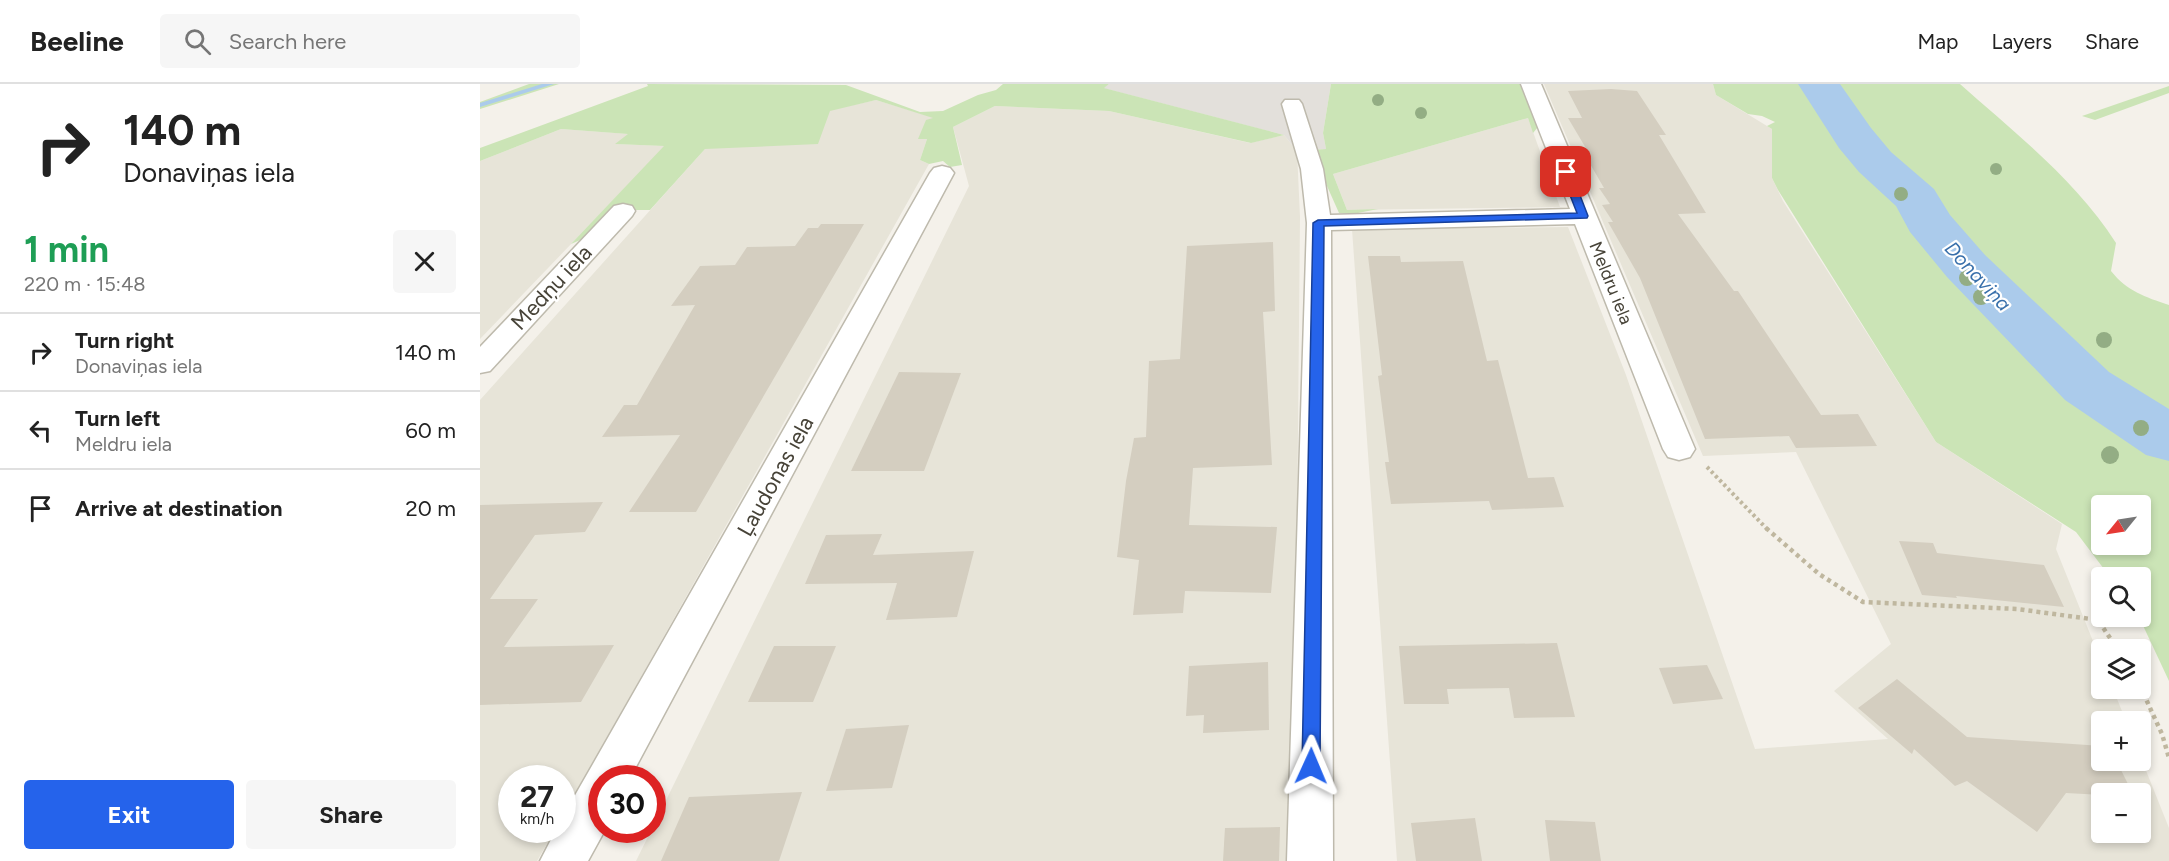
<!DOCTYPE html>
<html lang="en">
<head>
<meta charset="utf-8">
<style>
	:root { --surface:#fff; --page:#f6f6f6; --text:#222; --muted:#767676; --line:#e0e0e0; --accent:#2563eb }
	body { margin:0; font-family:Figtree,sans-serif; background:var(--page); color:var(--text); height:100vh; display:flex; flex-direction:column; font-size:22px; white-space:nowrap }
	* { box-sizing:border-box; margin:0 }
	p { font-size:20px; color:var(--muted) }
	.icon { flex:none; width:33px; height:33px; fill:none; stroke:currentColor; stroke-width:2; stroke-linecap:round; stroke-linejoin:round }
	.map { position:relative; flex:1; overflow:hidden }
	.panel { display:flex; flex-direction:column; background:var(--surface); width:480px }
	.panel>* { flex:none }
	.top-card { background:#fff; color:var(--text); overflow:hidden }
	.needle { width:39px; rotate:240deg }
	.tools { position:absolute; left:1611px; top:411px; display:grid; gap:12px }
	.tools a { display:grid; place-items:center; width:60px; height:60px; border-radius:6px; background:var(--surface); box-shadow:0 3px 9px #0003; font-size:30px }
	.speed { position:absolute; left:18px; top:681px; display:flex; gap:12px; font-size:30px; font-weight:700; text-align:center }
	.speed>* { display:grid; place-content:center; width:78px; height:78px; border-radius:50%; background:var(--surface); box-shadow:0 3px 9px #0003; line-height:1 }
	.speed small { font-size:15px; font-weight:400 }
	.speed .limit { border:9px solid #d22; background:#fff; color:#111 }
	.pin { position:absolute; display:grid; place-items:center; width:51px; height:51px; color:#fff; margin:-26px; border-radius:12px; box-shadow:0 3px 9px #0006 }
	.me { position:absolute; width:66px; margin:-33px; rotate:1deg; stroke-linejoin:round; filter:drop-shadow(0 0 4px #0008) }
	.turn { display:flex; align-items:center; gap:21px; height:126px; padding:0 24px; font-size:27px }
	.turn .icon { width:78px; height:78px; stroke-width:2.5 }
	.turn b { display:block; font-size:42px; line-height:51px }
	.round { display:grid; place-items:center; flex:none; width:63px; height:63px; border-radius:6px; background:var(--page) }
	.summary { display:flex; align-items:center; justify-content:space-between; height:102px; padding:0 24px }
	h1 { font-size:36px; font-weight:700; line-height:45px; color:#1e9e55 }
	.cta { display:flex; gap:12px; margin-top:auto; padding:12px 24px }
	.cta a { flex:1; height:69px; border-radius:6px; background:var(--accent); color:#fff; font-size:24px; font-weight:700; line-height:69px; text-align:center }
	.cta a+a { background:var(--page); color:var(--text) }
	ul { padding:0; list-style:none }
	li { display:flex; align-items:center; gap:18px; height:78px; padding:0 24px; border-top:2px solid var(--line) }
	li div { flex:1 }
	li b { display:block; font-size:22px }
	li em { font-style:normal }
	header { display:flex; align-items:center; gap:36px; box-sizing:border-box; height:84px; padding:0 30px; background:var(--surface); border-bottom:2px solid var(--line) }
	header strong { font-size:28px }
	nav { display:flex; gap:33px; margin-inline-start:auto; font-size:21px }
	.search { width:420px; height:54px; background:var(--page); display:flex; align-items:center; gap:15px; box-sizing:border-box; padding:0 21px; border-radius:6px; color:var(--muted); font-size:22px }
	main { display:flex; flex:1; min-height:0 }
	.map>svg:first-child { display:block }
	.residential { fill:#e7e4d8; fill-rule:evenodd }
	.industrial { fill:#e3e0db }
	.green { fill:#cbe4b6; fill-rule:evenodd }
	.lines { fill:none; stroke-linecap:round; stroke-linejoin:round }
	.stream { fill:#abcbeb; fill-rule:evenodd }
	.river { fill:#abcbeb; fill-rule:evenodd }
	.building { fill:#d4cec0 }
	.minor-casing { stroke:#bebaad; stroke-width:3 }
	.path-far1 { stroke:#bfb79f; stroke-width:4; stroke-dasharray:3 3; stroke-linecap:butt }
	.path { stroke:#bfb79f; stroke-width:4.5; stroke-dasharray:4 4; stroke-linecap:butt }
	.minor { fill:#fff; fill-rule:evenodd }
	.tree { fill:#93ad84 }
	.route { fill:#2563eb; stroke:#184099; stroke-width:1.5 }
	.labels { text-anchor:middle; stroke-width:4.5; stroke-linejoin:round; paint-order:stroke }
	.far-street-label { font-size:18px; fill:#474338; stroke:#fff }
	.far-water-label { font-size:20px; font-style:italic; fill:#3970ab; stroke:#fff }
	.street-label { font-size:22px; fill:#474338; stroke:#fff }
</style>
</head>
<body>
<header>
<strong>Beeline</strong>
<div class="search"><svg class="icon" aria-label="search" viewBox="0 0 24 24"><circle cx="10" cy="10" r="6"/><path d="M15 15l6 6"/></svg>Search here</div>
<nav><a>Map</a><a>Layers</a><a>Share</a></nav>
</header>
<main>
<section class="panel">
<div class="top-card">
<div class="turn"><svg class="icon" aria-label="right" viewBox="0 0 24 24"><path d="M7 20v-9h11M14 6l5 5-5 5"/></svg><div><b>140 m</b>Donaviņas iela</div></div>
</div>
<div class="summary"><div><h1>1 min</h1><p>220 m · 15:48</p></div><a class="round"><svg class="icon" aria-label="close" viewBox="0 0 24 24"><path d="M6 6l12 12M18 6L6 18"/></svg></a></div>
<ul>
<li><svg class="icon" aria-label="right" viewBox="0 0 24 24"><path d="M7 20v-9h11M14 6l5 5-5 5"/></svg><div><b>Turn right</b><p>Donaviņas iela</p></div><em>140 m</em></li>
<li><svg class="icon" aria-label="left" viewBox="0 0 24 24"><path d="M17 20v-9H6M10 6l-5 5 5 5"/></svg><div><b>Turn left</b><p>Meldru iela</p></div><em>60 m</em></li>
<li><svg class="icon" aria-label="arrive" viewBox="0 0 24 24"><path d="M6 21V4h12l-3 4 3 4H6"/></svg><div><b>Arrive at destination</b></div><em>20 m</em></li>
</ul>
<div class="cta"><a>Exit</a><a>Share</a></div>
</section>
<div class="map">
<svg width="1689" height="777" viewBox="0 0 1689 777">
	<rect width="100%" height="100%" fill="#f4f1ea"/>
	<!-- residential -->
	<g class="residential">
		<path d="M1064,0H1233L1236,11L1292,45V94L1303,117L1456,358L1582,440L1576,465L1621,577L1622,604L1633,605L1646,637L1622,638V676H1660L1661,674L1689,744V777H917L872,145L1088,143L1146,291L1275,665L1408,655L1354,607L1411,560L1316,368L1223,372ZM1622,710H1660V748H1622Z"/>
		<polygon points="396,16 455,34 439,55 447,55 440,76 449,80 83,732 82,694 32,694 32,746 75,746 57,777 0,777 0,316 225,65 350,26"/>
		<polygon points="515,22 629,27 770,59 804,51 817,67 820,133 814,777 156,777 489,102 473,43"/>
		<polygon points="1048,34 1080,123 867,126 853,90"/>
		<polygon points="81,45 149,50 136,60 185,62 0,255 0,77"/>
	</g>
	<!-- industrial -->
	<polygon class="industrial" points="629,0 851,0 843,49 846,65 817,67 804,51 623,4"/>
	<!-- green -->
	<g class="green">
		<polygon points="49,0 79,0 0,25 0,18"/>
		<polygon points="167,0 366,1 440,28 463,27 498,11 516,6 523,0 629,0 624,4 804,51 771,59 629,27 515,22 473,43 482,81 470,83 463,77 449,80 440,76 447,55 438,55 446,36 453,34 396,16 350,27 338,60 225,65 170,126 135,126 107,153 91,160 184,62 135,60 148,50 81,45 0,77 0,64 168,2"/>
		<polygon points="851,0 1045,0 1058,43 1053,49 1048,34 853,90 867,126 898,125 873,130 859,129 831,66 846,65 843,49"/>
		<path d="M1233,0H1480C1535,49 1596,96 1636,159L1631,187C1647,207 1665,213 1689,221V597L1659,533L1660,494L1630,493L1596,448L1456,358L1298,106L1292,94V45L1287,42L1295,38L1282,32L1268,30L1236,11ZM1646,330L1684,354L1685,355C1669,364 1645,349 1637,335ZM1622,422H1660V460H1622Z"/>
		<polygon points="1689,2 1689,9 1615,36 1602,32"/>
	</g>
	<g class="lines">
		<!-- stream -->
		<polygon class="stream" points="62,0 74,0 0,23 0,19"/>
		<!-- river -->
		<polygon class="river" points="1318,0 1360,0 1391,44 1411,68 1454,105 1470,131 1505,171 1629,288 1689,325 1689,377 1666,371 1585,316 1467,193 1430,148 1416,122 1379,88 1359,64"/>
	</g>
	<!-- building -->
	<g class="building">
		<polygon points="1131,5 1157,7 1186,51 1179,51 1226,129 1198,130 1254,207 1258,207 1341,331 1378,330 1397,362 1316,364 1309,352 1225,355 1160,194 1128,138 1133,138 1122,121 1130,120 1119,104 1124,104 1102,66 1107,66 1088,34 1102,34 1088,7"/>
		<polygon points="341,140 384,140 216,428 149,428 200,351 122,353 144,321 157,321 215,221 191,222 220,182 255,181 267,163 315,162 328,144 338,144"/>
		<polygon points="793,158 795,227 783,228 792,381 713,384 709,441 797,443 791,509 705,507 703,529 653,531 659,476 637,473 646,397 654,354 666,353 669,277 700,275 707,162"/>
		<polygon points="888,172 920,172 921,178 983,177 1007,277 1018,276 1048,394 1074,393 1084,423 1012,426 1009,417 911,420 905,378 909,378 898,292 902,291"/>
		<polygon points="419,288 481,289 444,387 371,387"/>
		<polygon points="123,418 105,448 55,451 10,515 58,515 24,563 134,561 101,618 0,621 0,421"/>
		<polygon points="402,450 393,471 494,467 477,533 406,536 417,499 325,500 346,451"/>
		<polygon points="1419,457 1453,459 1457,469 1564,481 1584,523 1476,512 1477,514 1442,511"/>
		<polygon points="1077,559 1095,633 1034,634 1029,604 967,605 969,620 924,620 919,562"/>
		<polygon points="294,562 356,562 333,618 268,618"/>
		<polygon points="788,578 789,646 723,649 724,631 706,632 709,582"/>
		<polygon points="1227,581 1243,615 1193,620 1179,584"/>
		<polygon points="1417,595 1487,653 1622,662 1622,676 1636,676 1653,710 1622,711 1586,709 1557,748 1487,697 1475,702 1434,665 1432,670 1378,624"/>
		<polygon points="429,641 412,704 346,707 366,645"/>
		<polygon points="322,708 299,777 181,777 209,713"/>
		<polygon points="995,734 1002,777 936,777 931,739"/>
		<polygon points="1065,736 1115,738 1121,777 1070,777"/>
		<polygon points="800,743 799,777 743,777 745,744"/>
	</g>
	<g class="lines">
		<defs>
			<g id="minor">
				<polygon points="1041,0 1061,0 1215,365 1210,373 1199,376 1188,373 1183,365 1095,140 851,146 853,777 807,777 827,139 821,85 802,20 805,16 819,16 822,20 843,85 850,131 1090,125"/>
				<polygon points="462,82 470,84 474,89 150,694 122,694 122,746 125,746 108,777 60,777 76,746 82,746 82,734 113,680 450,89 454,84"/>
				<polygon points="143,120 152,122 155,127 152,132 10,287 0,289 0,263 134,122"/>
			</g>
		</defs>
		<!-- minor casing -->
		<use href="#minor" class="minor-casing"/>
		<!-- path-far1 -->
		<polyline class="path-far1" points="1227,383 1288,446"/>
		<!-- path -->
		<g class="path">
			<polyline points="1286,444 1339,490 1383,518 1537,525 1618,536 1638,566"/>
			<polyline points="1660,602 1682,650 1689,674"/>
		</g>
		<!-- minor -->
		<use href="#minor" class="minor"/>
	</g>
	<!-- trees -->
	<g class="tree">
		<circle cx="898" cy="16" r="6"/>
		<circle cx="941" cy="29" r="6"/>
		<circle cx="1516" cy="85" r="6"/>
		<circle cx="1421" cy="110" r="7"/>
		<circle cx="1487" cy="194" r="8"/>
		<circle cx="1501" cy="213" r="8"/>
		<circle cx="1624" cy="256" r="8"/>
		<circle cx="1661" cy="344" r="8"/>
		<circle cx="1630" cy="371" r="9"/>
	</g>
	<!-- route -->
	<polygon class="route" points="1086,85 1091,88 1108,132 1107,134 844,142 840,682 837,688 831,690 825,688 822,682 833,139 838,136 1097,129 1081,88"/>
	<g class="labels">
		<!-- far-street labels -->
		<g class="far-street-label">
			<text transform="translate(1131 199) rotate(68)" y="6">Meldru iela</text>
		</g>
		<!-- far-water labels -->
		<g class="far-water-label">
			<text transform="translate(1498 192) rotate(47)" y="7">Donaviņa</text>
		</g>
		<!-- street labels -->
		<g class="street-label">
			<text transform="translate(71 203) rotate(-47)" y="8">Medņu iela</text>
			<text transform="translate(295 392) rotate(-61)" y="8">Ļaudonas iela</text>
		</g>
	</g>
</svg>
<div class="tools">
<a><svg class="needle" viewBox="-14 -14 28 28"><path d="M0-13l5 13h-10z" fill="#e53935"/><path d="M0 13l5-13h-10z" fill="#767676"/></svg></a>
<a><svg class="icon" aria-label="search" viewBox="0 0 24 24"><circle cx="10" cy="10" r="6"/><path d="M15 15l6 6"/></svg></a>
<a><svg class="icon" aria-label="layers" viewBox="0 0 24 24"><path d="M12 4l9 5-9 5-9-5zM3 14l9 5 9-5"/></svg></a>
<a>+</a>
<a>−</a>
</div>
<div class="speed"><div>27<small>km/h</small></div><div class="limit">30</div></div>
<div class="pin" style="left:1086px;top:88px;background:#d93025"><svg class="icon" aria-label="arrive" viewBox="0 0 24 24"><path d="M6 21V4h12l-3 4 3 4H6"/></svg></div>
<svg class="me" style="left:831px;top:682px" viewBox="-20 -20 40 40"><path d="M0-17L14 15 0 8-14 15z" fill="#2563eb" stroke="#fff" stroke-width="4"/></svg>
</div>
</main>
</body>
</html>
